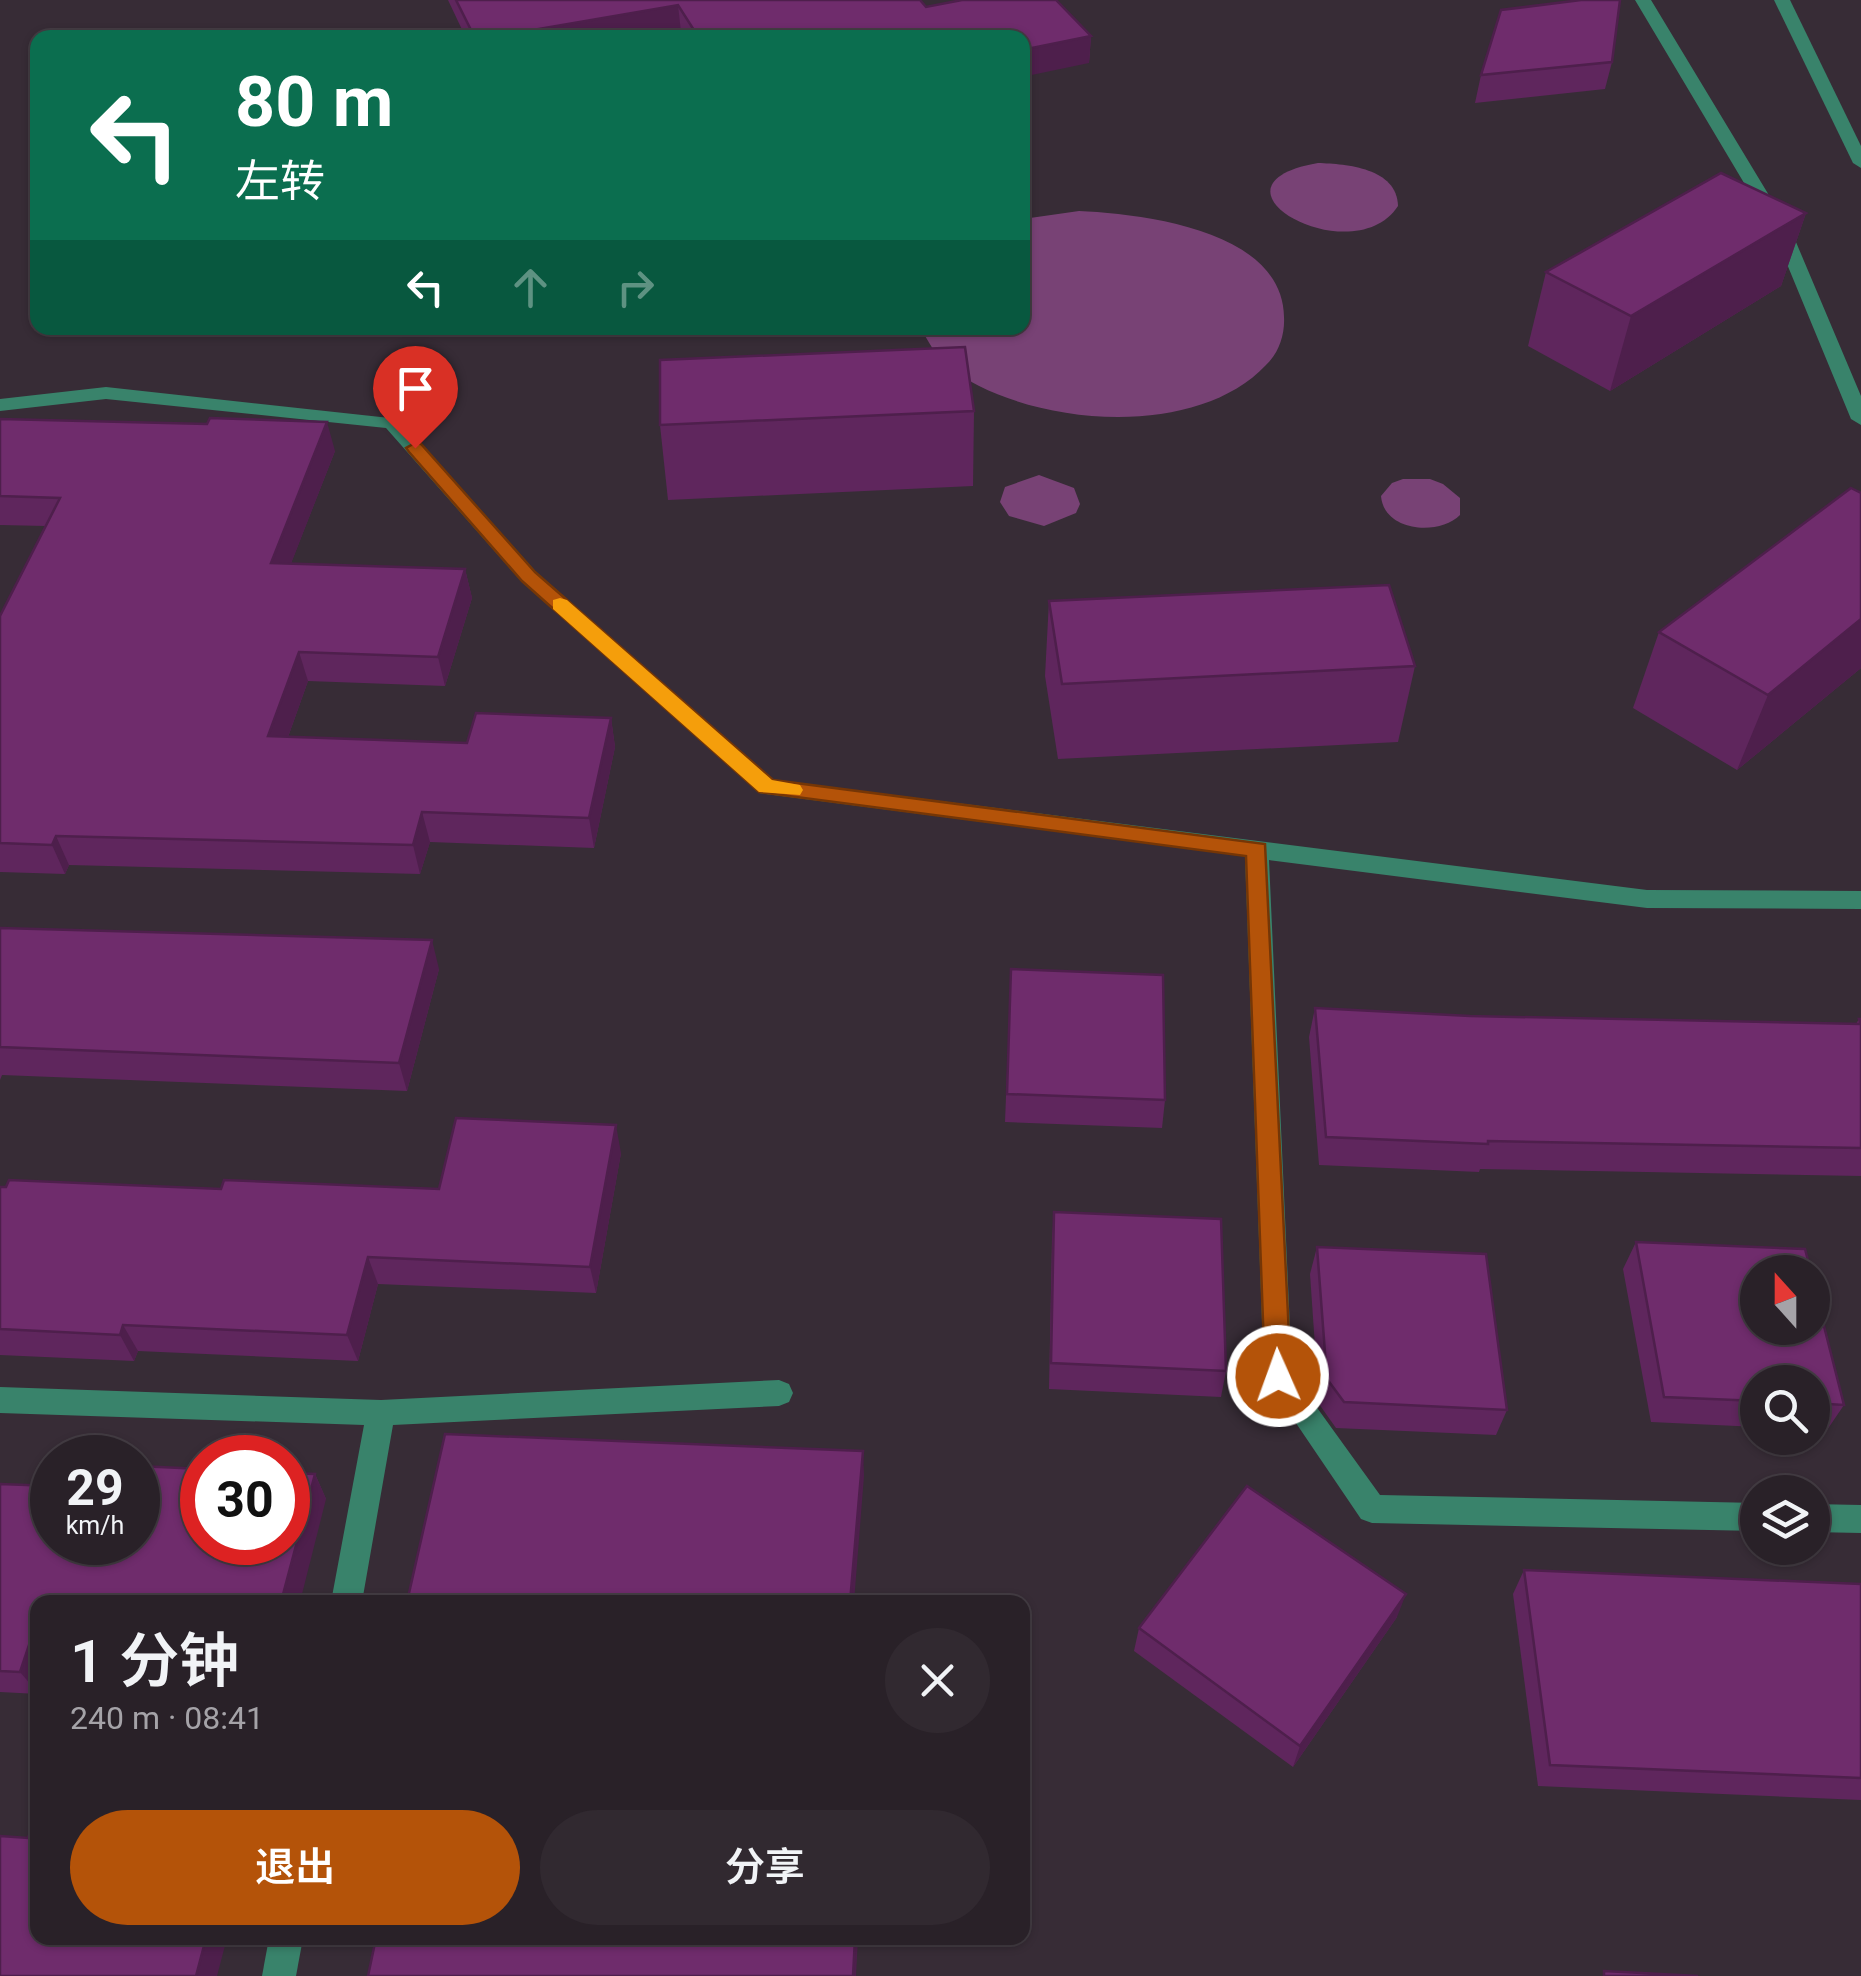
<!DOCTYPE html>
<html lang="zh">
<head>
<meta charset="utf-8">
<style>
	:root { --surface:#292128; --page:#312930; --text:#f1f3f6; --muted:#a5a3a8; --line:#453e45; --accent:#b45309 }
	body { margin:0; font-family:Roboto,"Noto Sans SC",sans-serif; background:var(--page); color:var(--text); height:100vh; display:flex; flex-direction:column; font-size:38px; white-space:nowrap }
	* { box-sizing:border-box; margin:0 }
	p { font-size:32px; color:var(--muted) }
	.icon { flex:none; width:55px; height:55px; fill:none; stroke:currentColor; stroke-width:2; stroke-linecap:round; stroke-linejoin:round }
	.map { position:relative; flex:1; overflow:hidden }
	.sheet { position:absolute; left:30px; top:1595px; width:1000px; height:350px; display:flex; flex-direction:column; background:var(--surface); border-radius:20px; box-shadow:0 2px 8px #0004,0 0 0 2px var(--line) }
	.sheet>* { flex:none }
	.guide { position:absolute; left:30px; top:30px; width:1000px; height:305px; border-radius:20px; box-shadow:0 2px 8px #0004,0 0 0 2px var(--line); background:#0b6e4f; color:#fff; overflow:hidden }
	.needle { width:65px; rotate:339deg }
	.tools { position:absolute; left:1740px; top:1255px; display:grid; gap:20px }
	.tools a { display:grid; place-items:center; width:90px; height:90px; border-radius:50%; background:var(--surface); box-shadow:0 2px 8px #0004,0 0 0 2px var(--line); font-size:50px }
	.speed { position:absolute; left:30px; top:1435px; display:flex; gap:20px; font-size:50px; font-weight:700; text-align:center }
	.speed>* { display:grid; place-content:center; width:130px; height:130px; border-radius:50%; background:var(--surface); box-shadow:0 2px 8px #0004,0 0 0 2px var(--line); line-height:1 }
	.speed small { font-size:25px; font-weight:400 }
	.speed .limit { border:15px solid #d22; background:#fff; color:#111 }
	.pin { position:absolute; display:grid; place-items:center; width:85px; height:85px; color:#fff; margin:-102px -42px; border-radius:50% 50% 50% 0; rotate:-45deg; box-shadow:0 0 10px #0007 }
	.pin .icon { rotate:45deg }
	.me { position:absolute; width:110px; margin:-55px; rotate:358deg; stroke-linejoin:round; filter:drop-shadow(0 0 8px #0008) }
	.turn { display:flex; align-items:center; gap:35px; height:210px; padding:0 40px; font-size:45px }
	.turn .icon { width:130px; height:130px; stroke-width:2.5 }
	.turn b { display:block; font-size:70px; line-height:85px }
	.lanes { display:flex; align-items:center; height:95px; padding:0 40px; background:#0003; justify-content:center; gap:50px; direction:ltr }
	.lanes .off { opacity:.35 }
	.round { display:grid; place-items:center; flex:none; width:105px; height:105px; border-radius:52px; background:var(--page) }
	.overview { display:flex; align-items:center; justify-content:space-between; height:170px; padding:0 40px }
	h1 { font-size:60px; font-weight:600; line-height:75px }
	.primary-button { display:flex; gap:20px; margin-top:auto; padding:20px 40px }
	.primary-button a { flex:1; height:115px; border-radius:60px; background:var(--accent); color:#fff; font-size:40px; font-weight:600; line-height:115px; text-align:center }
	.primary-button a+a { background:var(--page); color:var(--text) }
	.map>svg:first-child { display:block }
	.green { fill:#784275 }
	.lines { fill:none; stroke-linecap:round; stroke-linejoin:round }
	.minor { fill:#39836b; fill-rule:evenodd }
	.wall { fill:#5f265d }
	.shaded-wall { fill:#4e1f4c }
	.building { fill:#6f2c6c; stroke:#4e1f4c; stroke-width:2.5 }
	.route { fill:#b45309; stroke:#753606; stroke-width:2.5 }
	.slow { fill:#f59e0b }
</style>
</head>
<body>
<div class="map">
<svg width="1861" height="1976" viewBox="0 0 1861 1976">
	<rect width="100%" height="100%" fill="#372c36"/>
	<!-- green -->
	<g class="green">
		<path d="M1318,163C1347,164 1397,168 1398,206C1353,275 1191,185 1318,163Z"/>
		<path d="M1079,211C1143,214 1283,230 1284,317C1285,334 1279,353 1266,365C1194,442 1022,426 946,365C935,356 928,339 920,328H1022L1023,219Z"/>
		<polygon points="1039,475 1074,488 1080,504 1076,513 1044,526 1009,516 1000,502 1005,487"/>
		<path d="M1403,479H1430L1443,484L1460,498V515C1439,536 1384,532 1381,496L1392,483Z"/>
	</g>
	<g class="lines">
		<!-- minor -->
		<g class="minor">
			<polygon points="1635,0 1651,0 1793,235 1861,396 1861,425 1851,419 1775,235"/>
			<polygon points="1774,0 1790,0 1861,146 1861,168 1853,163"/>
			<polygon points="106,387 399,419 536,572 773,780 1647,890 1861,891 1861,909 1647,908 1269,860 1292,1373 1380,1495 1758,1503 1758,1531 1372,1523 1361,1519 1264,1376 1245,856 759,793 522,582 386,428 106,399 0,411 0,399"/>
			<polygon points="779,1380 789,1384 793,1393 789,1402 779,1406 393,1425 362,1602 331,1602 364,1425 0,1413 0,1387 381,1400"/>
			<polygon points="1812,1504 1861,1505 1861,1533 1812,1532"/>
			<polygon points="269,1938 303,1938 296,1976 262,1976"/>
		</g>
	</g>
	<!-- wall -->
	<g class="wall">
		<polygon points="448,0 920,0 926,7 1091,36 1089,63 1022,38 685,38 681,32 647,38 466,38"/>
		<polygon points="1612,62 1605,89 1475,103 1481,75"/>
		<polygon points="1806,213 1781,286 1610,391 1528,346 1546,272"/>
		<polygon points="974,411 973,486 668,500 660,425"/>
		<polygon points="0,419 335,451 291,563 465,569 472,598 445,686 308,681 288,737 467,743 611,718 615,747 594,848 430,842 420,874 69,865 65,874 0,872 0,616 46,526 0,525"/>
		<polygon points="1861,493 1861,668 1737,770 1633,708 1659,632"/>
		<polygon points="1049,601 1415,666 1398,742 1058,759 1045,676"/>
		<polygon points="0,928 439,969 407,1091 2,1075 0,1080"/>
		<polygon points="1011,969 1165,1100 1162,1128 1005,1122"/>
		<polygon points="1315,1008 1470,1016 1856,1024 1859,1019 1861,1019 1861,1176 1480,1169 1479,1172 1319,1165 1309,1037"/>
		<polygon points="621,1153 596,1293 378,1284 358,1361 138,1351 134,1361 0,1355 0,1187 439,1189"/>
		<polygon points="1054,1212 1226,1371 1221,1397 1049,1389 1052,1239"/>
		<polygon points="1636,1242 1844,1405 1827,1430 1812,1430 1812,1382 1758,1382 1758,1427 1651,1422 1623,1269"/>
		<polygon points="1317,1247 1507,1410 1496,1435 1336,1428 1319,1404 1310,1274"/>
		<polygon points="315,1474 326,1499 38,1602 38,1694 0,1692 0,1484 52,1542"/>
		<polygon points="1524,1570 1861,1584 1861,1800 1538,1786 1513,1594"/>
		<polygon points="1397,1617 1293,1767 1134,1651 1139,1628"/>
	</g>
	<!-- shaded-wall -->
	<g class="shaded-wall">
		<polygon points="678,5 681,32 647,38 486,38"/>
		<polygon points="1091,36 1089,63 1022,77 1022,50"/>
		<polygon points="1806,213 1781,286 1610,391 1631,316"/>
		<polygon points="327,422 335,451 280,592 271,563"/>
		<polygon points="465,569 472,598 445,686 438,657"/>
		<polygon points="1861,619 1861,668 1737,770 1768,695"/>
		<polygon points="299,652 308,681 278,765 268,736"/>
		<polygon points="611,718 615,747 594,848 589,818"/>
		<polygon points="422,812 430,842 420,874 413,845"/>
		<polygon points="56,836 69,865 65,874 52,845"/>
		<polygon points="432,940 439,969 407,1091 399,1063"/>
		<polygon points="616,1125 621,1153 596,1293 590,1267"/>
		<polygon points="368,1257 378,1284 358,1361 347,1335"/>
		<polygon points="123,1325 138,1351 134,1361 120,1335"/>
		<polygon points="863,1451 864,1476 854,1602 850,1602"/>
		<polygon points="315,1474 326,1499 300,1602 281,1602"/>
		<polygon points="1406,1594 1397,1617 1293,1767 1300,1746"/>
		<polygon points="29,1645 38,1655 38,1693 20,1672"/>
		<polygon points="206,1938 227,1938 217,1976 196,1976"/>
		<polygon points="855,1938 858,1938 856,1976 853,1976"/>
	</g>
	<!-- building -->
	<g class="building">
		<polygon points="456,0 920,0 926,7 962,0 1056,0 1091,36 1022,50 1022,38 699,38 678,5 486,38 475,38"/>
		<polygon points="1581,0 1620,0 1612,62 1481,75 1501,10"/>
		<polygon points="1721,173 1806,213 1631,316 1546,272"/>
		<polygon points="965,347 974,411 660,425 660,360"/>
		<polygon points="210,418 327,422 271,563 465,569 438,657 299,652 268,736 467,743 476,713 611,718 589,818 422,812 413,845 56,836 52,845 0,843 0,616 60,498 0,496 0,419 207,424"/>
		<polygon points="1851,488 1861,493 1861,619 1768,695 1659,632"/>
		<polygon points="1389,585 1415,666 1062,684 1049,601"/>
		<polygon points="0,928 432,940 399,1063 0,1047"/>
		<polygon points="1011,969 1163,975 1165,1100 1007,1094"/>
		<polygon points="1315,1008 1470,1016 1861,1024 1859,1019 1861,1019 1861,1148 1488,1141 1488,1144 1326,1137"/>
		<polygon points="456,1118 616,1125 590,1267 368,1257 347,1335 123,1325 120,1335 0,1329 0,1187 6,1187 9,1180 221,1189 224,1180 439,1189"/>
		<polygon points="1054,1212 1221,1219 1226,1371 1051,1363"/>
		<polygon points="1636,1242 1805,1249 1811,1272 1758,1272 1758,1328 1812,1328 1812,1279 1844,1405 1812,1403 1812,1382 1758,1382 1758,1401 1664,1397"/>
		<polygon points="1317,1247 1486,1254 1507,1410 1344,1402 1327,1379"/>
		<polygon points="445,1434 863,1451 850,1602 407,1602"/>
		<polygon points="138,1466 202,1469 202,1542 288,1542 288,1473 315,1474 281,1602 38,1602 38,1645 29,1645 20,1672 0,1671 0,1484 52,1486 52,1542 138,1542"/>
		<polygon points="1247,1486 1406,1594 1300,1746 1139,1628"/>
		<polygon points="1524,1570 1861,1584 1861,1778 1550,1765"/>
		<polygon points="36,1814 38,1814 38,1938 206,1938 196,1976 0,1976 0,1836 28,1838"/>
		<polygon points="376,1938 855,1938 853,1976 368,1976"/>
		<polygon points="1604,1971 1698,1976 1604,1976"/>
	</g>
	<!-- route -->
	<polygon class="route" points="415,443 421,444 535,572 773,780 1265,844 1291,1376 1287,1384 1278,1388 1269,1384 1265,1376 1246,856 759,792 522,581 409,452 406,448"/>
	<!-- slow -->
	<polygon class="slow" points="560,598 567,600 772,780 800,785 803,790 800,795 759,792 553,609 553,600"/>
</svg>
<div class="tools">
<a><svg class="needle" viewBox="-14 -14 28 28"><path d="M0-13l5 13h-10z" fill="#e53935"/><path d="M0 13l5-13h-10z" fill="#a5a3a8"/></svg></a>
<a><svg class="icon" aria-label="search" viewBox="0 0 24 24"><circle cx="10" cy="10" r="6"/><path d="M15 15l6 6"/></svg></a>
<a><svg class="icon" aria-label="layers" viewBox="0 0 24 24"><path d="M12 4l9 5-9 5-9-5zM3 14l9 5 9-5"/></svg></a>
</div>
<div class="speed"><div>29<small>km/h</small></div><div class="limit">30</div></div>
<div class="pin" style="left:415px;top:448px;background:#d93025"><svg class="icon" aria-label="arrive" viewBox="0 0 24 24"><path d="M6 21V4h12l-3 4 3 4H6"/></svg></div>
<svg class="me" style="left:1278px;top:1376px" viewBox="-20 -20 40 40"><circle r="17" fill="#b45309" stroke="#fff" stroke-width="3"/><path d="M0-11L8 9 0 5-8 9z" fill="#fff"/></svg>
<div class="guide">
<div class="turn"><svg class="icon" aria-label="left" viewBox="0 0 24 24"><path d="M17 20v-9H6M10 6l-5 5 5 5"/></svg><div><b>80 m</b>左转</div></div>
<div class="lanes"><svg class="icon" aria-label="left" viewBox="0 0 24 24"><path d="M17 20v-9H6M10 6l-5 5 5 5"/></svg><svg class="icon off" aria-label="ahead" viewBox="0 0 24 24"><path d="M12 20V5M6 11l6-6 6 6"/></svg><svg class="icon off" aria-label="right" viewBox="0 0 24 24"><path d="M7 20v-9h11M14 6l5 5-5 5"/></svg></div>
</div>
<section class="sheet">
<div class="overview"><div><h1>1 分钟</h1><p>240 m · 08:41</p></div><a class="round"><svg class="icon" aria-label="close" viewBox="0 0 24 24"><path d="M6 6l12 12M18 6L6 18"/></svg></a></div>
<div class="primary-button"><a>退出</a><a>分享</a></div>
</section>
</div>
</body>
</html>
